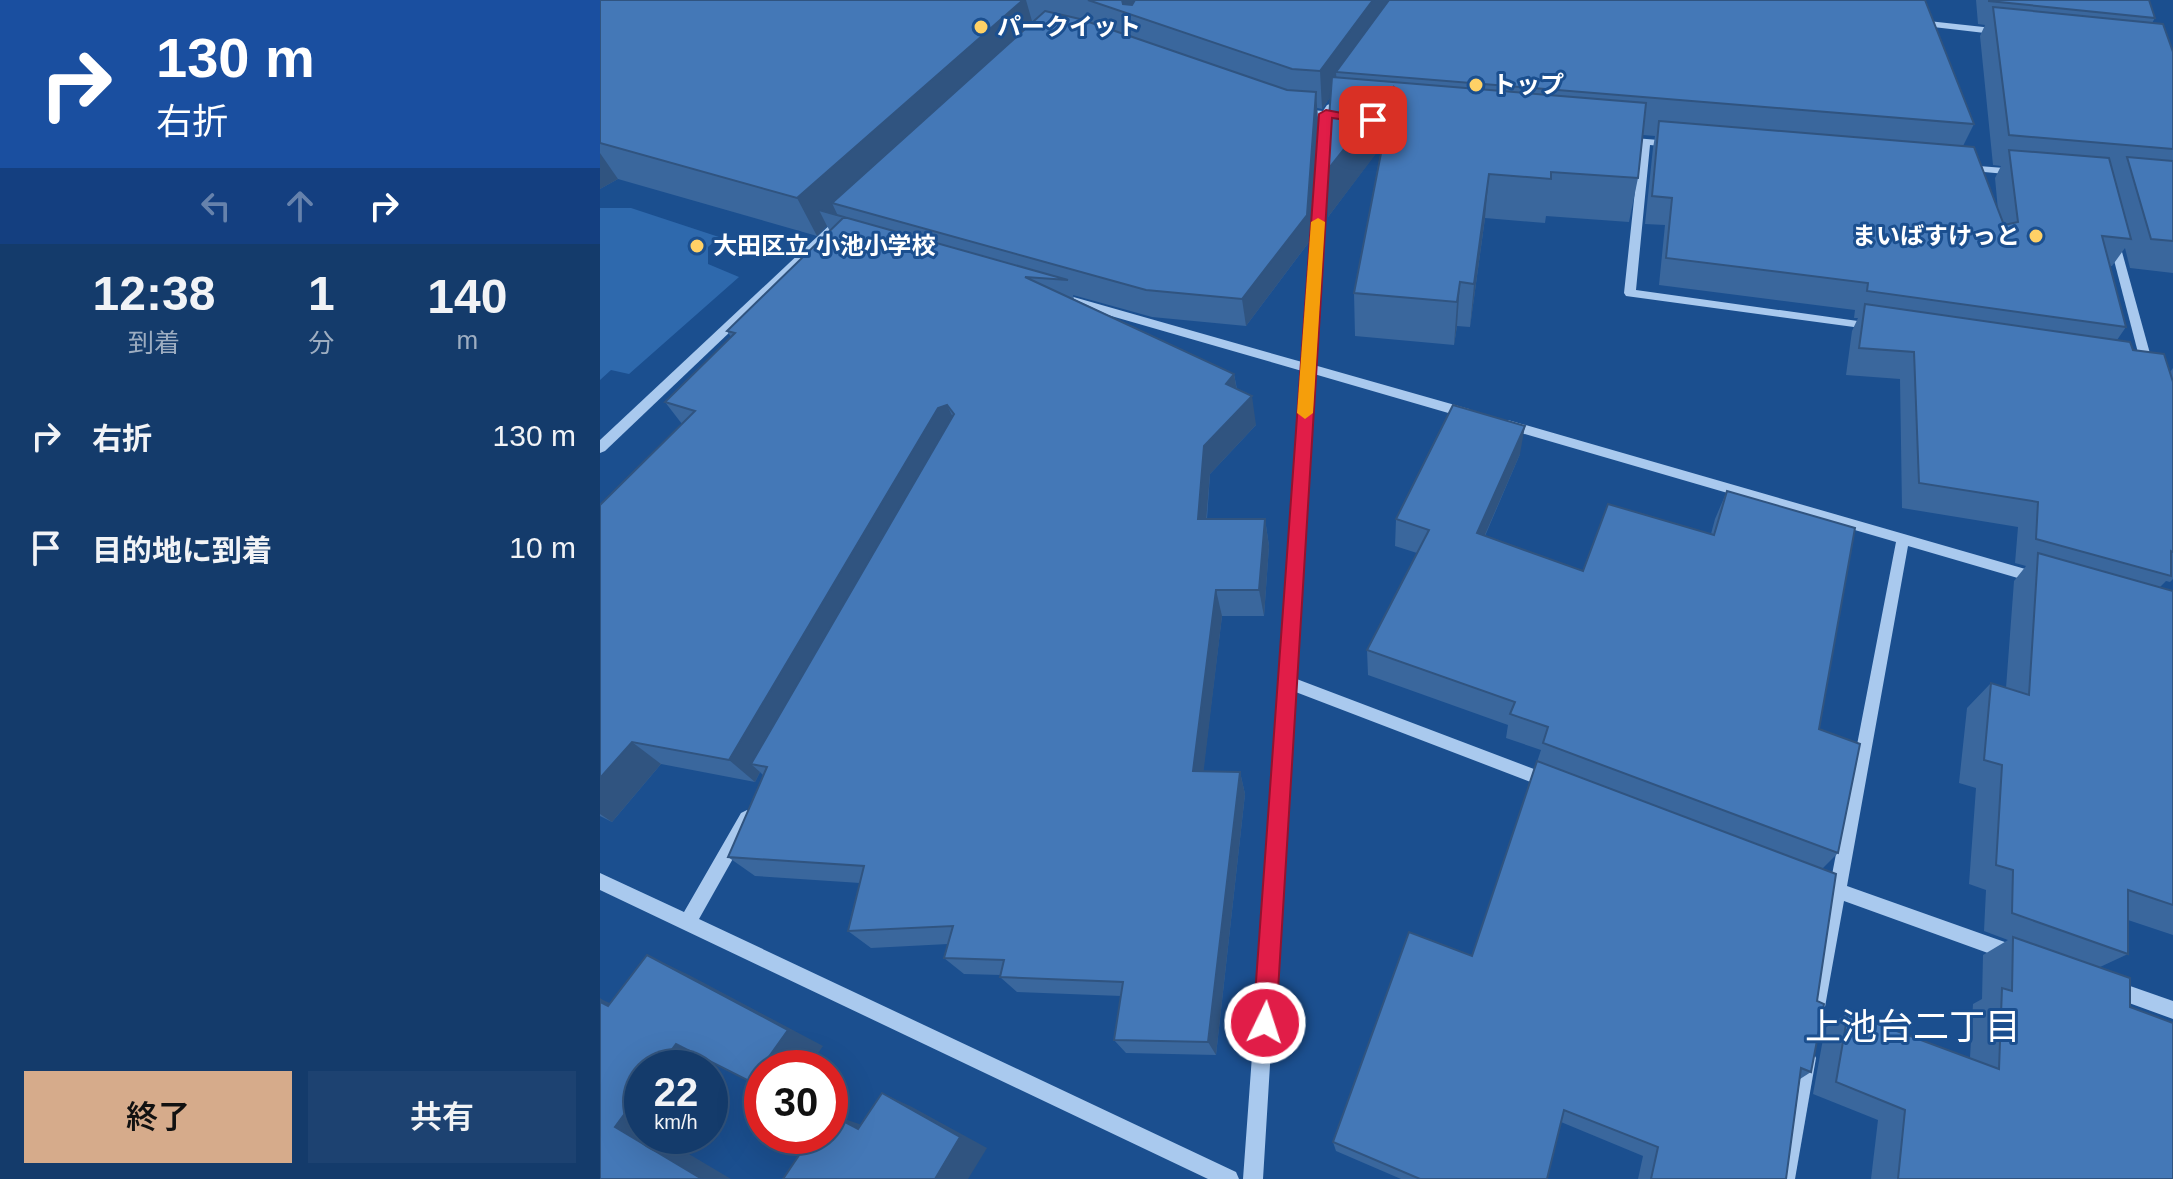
<!DOCTYPE html>
<html lang="ja">
<head>
<meta charset="utf-8">
<style>
	:root { --surface:#143b6b; --page:#1d4271; --text:#f1f3f6; --muted:#9dadc1; --line:#33557e; --accent:#d6ab8b }
	body { margin:0; font-family:Helvetica,"Noto Sans JP",sans-serif; background:var(--page); color:var(--text); height:100vh; display:flex; flex-direction:column; font-size:30px; white-space:nowrap }
	* { box-sizing:border-box; margin:0 }
	p { font-size:26px; color:var(--muted) }
	.icon { flex:none; width:44px; height:44px; fill:none; stroke:currentColor; stroke-width:2; stroke-linecap:round; stroke-linejoin:round }
	.map { position:relative; flex:1; overflow:hidden }
	.drawer { display:flex; flex-direction:column; background:var(--surface); width:600px }
	.drawer>* { flex:none }
	.hud { background:#1a4fa0; color:#fff; overflow:hidden }
	.speed { position:absolute; left:24px; top:1050px; display:flex; gap:16px; font-size:40px; font-weight:700; text-align:center }
	.speed>* { display:grid; place-content:center; width:104px; height:104px; border-radius:50%; background:var(--surface); box-shadow:0 8px 32px #0002,0 0 0 2px var(--line); line-height:1 }
	.speed small { font-size:20px; font-weight:400 }
	.speed .limit { border:12px solid #d22; background:#fff; color:#111 }
	.pin { position:absolute; display:grid; place-items:center; width:68px; height:68px; color:#fff; margin:-34px; border-radius:16px; box-shadow:0 4px 12px #0006 }
	.me { position:absolute; width:88px; margin:-44px; rotate:4deg; stroke-linejoin:round; filter:drop-shadow(0 0 6px #0008) }
	.turn { display:flex; align-items:center; gap:28px; height:168px; padding:0 24px; font-size:36px }
	.turn .icon { width:104px; height:104px; stroke-width:2.5 }
	.turn b { display:block; font-size:56px; line-height:68px }
	.lanes { display:flex; align-items:center; height:76px; padding:0 24px; background:#0003; justify-content:center; gap:40px; direction:ltr }
	.lanes .off { opacity:.35 }
	.eta { display:flex; justify-content:space-evenly; align-items:center; height:136px; text-align:center }
	.eta b { font-size:48px; font-weight:600; line-height:56px }
	.cta { display:flex; gap:16px; margin-top:auto; padding:16px 24px }
	.cta a { flex:1; height:92px; border-radius:0px; background:var(--accent); color:#111; font-size:32px; font-weight:600; line-height:92px; text-align:center }
	.cta a+a { background:var(--page); color:var(--text) }
	ul { padding:0; list-style:none }
	li { display:flex; align-items:center; gap:24px; height:112px; padding:0 24px }
	li div { flex:1 }
	li b { display:block; font-size:30px }
	li em { font-style:normal }
	main { display:flex; flex:1; min-height:0 }
	.map>svg:first-child { display:block }
	.green { fill:#2e69ad }
	.lines { fill:none; stroke-linecap:round; stroke-linejoin:round }
	.minor { fill:#a9c9ee; fill-rule:evenodd }
	.wall { fill:#3a679d }
	.shaded-wall { fill:#305480 }
	.building { fill:#4478b7; stroke:#305480; stroke-width:2 }
	.route { fill:#e11d48; stroke:#92132f; stroke-width:2 }
	.slow { fill:#f59e0b }
	.poi-dot { fill:#ffd166; stroke:#1b4f8f; stroke-width:3 }
	.labels { text-anchor:middle; stroke-width:6; stroke-linejoin:round; paint-order:stroke }
	.far-poi-label { font-size:24px; font-weight:bold; fill:#fff; stroke:#1b4f8f; text-anchor:start }
	.near-neighbourhood-label { font-size:36px; fill:#fff; stroke:#1b4f8f }
</style>
</head>
<body>
<main>
<section class="drawer">
<div class="hud">
<div class="turn"><svg class="icon" aria-label="right" viewBox="0 0 24 24"><path d="M7 20v-9h11M14 6l5 5-5 5"/></svg><div><b>130 m</b>右折</div></div>
<div class="lanes"><svg class="icon off" aria-label="left" viewBox="0 0 24 24"><path d="M17 20v-9H6M10 6l-5 5 5 5"/></svg><svg class="icon off" aria-label="ahead" viewBox="0 0 24 24"><path d="M12 20V5M6 11l6-6 6 6"/></svg><svg class="icon" aria-label="right" viewBox="0 0 24 24"><path d="M7 20v-9h11M14 6l5 5-5 5"/></svg></div>
</div>
<div class="eta">
<div><b>12:38</b><p>到着</p></div>
<div><b>1</b><p>分</p></div>
<div><b>140</b><p>m</p></div>
</div>
<ul>
<li><svg class="icon" aria-label="right" viewBox="0 0 24 24"><path d="M7 20v-9h11M14 6l5 5-5 5"/></svg><div><b>右折</b></div><em>130 m</em></li>
<li><svg class="icon" aria-label="arrive" viewBox="0 0 24 24"><path d="M6 21V4h12l-3 4 3 4H6"/></svg><div><b>目的地に到着</b></div><em>10 m</em></li>
</ul>
<div class="cta"><a>終了</a><a>共有</a></div>
</section>
<div class="map">
<svg width="1573" height="1179" viewBox="0 0 1573 1179">
	<rect width="100%" height="100%" fill="#1b4f8f"/>
	<!-- green -->
	<polygon class="green" points="0,208 31,208 119,237 108,247 108,264 139,277 29,374 11,370 0,380"/>
	<g class="lines">
		<!-- minor -->
		<g class="minor">
			<polygon points="1319,20 1402,29 1407,32 1402,35 1316,25 1314,23"/>
			<polygon points="730,104 735,107 732,112 748,114 753,117 748,120 730,118 714,365 869,409 875,414 869,419 714,374 694,678 955,777 957,782 955,787 949,789 693,691 663,1179 643,1179 702,371 466,303 464,300 470,296 702,362 721,117 701,115 696,112 701,109 723,111 727,105"/>
			<polygon points="1023,137 1070,141 1075,144 1070,147 1050,145 1036,290 1272,323 1276,324 1276,330 1026,296 1024,293 1040,144 1019,142 1018,140"/>
			<polygon points="1366,165 1417,169 1422,172 1417,175 1362,170 1362,166"/>
			<polygon points="238,220 243,223 242,225 5,451 0,453 0,440 234,221"/>
			<polygon points="1514,237 1519,241 1554,368 1548,372 1542,368 1509,241"/>
			<polygon points="908,420 1443,574 1445,578 1443,582 1438,584 1308,546 1247,886 1416,946 1419,952 1416,958 1410,961 1244,901 1223,1018 1220,1024 1214,1027 1208,1024 1205,1018 1228,896 1213,890 1211,884 1213,878 1219,876 1231,880 1296,542 904,428 902,425 904,422"/>
			<polygon points="147,810 153,813 155,818 153,823 99,919 636,1172 639,1179 608,1179 0,890 0,873 84,912 141,813"/>
			<polygon points="1513,980 1573,1001 1573,1019 1507,995 1504,989 1507,983"/>
			<polygon points="1207,1049 1213,1052 1216,1058 1195,1179 1175,1179 1198,1058 1201,1052"/>
		</g>
	</g>
	<!-- wall -->
	<g class="wall">
		<polygon points="0,0 1325,0 1374,124 1363,146 1398,210 1395,178 1401,166 1393,165 1380,36 1385,25 1378,24 1376,0 1549,0 1555,18 1552,23 1573,52 1573,273 1530,268 1525,248 1512,266 1510,266 1526,327 1517,340 1570,372 1573,368 1573,579 1570,582 1566,581 1560,587 1573,591 1573,935 1528,920 1528,954 1500,967 1530,1007 1573,1179 1271,1179 1278,1120 1213,1094 1225,1028 1248,1013 1370,1058 1373,1004 1382,999 1383,955 1408,940 1384,931 1386,890 1369,884 1376,788 1359,783 1367,708 1391,683 1406,688 1414,581 1426,566 1415,563 1418,527 1302,508 1300,379 1246,375 1252,331 1258,318 1254,318 1255,310 1059,285 1065,225 1045,224 1053,148 1055,136 1043,135 1038,178 1029,222 946,216 945,223 885,218 870,327 857,326 854,345 755,336 754,293 782,145 728,217 731,96 722,109 717,108 718,120 709,242 646,326 552,317 473,295 474,299 634,374 637,389 656,425 610,474 607,519 665,519 669,546 664,616 622,616 603,771 640,772 645,794 616,1055 526,1053 514,1040 521,996 417,992 400,977 401,975 364,974 344,958 348,944 271,948 248,931 260,883 155,876 128,857 163,775 160,772 155,782 61,764 12,822 0,816 0,505 82,424 65,402 131,337 127,331 230,231 227,226 217,236 18,179 0,189"/>
		<polygon points="920,454 885,536 983,571 1111,534 1115,519 1127,491 1219,729 1238,853 1222,869 1217,1001 1211,1072 1200,1079 1186,1179 1038,1179 1043,1156 961,1122 947,1179 801,1179 736,1151 733,1142 872,956 941,750 906,738 908,725 768,675 767,650 817,553 795,546 796,519"/>
	</g>
	<!-- shaded-wall -->
	<g class="shaded-wall">
		<polygon points="423,0 426,0 436,35 232,203 238,216 219,210 227,226 217,236 197,198"/>
		<polygon points="521,0 552,0 524,12"/>
		<polygon points="773,0 800,0 736,72 737,88 722,109 720,71"/>
		<polygon points="794,86 794,130 728,217 725,173"/>
		<polygon points="716,92 718,120 709,242 646,326 642,299"/>
		<polygon points="0,153 18,179 0,189"/>
		<polygon points="889,174 885,218 870,327 874,284"/>
		<polygon points="860,282 857,326 854,345 857,302"/>
		<polygon points="634,374 639,403 626,384"/>
		<polygon points="652,396 656,425 610,474 604,546 598,519 604,446"/>
		<polygon points="347,405 361,434 151,764 160,772 155,782 129,760 338,408"/>
		<polygon points="925,426 920,454 874,560 877,533"/>
		<polygon points="665,519 669,546 664,616 659,590"/>
		<polygon points="616,590 622,616 601,793 593,771"/>
		<polygon points="32,742 61,764 12,822 0,814 0,778"/>
		<polygon points="640,772 645,794 616,1055 608,1042"/>
		<polygon points="47,955 89,975 223,1046 208,1068 162,1068 162,1086 151,1082"/>
		<polygon points="0,998 3,1000 53,1023 0,1002"/>
		<polygon points="76,1044 117,1060 110,1070 110,1068 58,1068"/>
		<polygon points="42,1090 42,1136 64,1136 62,1138 131,1179 102,1179 15,1127"/>
		<polygon points="282,1093 312,1107 387,1148 368,1179 335,1179"/>
		<polygon points="230,1114 262,1125 258,1129"/>
	</g>
	<!-- building -->
	<g class="building">
		<polygon points="0,0 423,0 197,198 0,143"/>
		<polygon points="488,0 522,0 523,4 532,5 535,0 773,0 720,71 692,69"/>
		<polygon points="789,0 1325,0 1374,124 736,72"/>
		<polygon points="1389,0 1549,0 1555,18 1389,1"/>
		<polygon points="1393,7 1563,24 1573,52 1573,149 1409,135"/>
		<polygon points="445,11 480,19 687,90 716,92 707,215 642,299 546,290 232,203"/>
		<polygon points="732,77 1046,103 1038,178 951,172 951,179 889,174 874,284 860,282 857,302 754,293 794,86 725,173"/>
		<polygon points="1059,121 1374,147 1404,225 1418,222 1409,150 1509,158 1531,239 1502,236 1526,327 1267,291 1268,283 1066,258 1072,198 1052,196"/>
		<polygon points="1527,157 1573,161 1573,241 1551,239"/>
		<polygon points="219,210 468,280 425,277 634,374 626,384 652,396 604,446 598,519 665,519 659,590 616,590 593,771 640,772 608,1042 514,1040 523,982 400,977 404,960 344,958 353,926 248,931 264,866 128,857 167,767 151,764 354,414 347,405 338,408 129,760 32,742 0,778 0,505 95,411 65,402 135,333 127,331 244,217"/>
		<polygon points="1265,304 1530,342 1533,350 1564,354 1573,382 1573,552 1571,551 1571,576 1436,539 1438,502 1319,483 1314,352 1259,348"/>
		<polygon points="853,405 925,426 877,533 983,571 1008,504 1114,535 1127,491 1255,528 1219,729 1260,744 1238,853 943,743 948,727 910,714 915,702 767,650 829,530 796,519"/>
		<polygon points="1438,553 1573,591 1573,905 1528,890 1528,954 1412,913 1413,870 1396,865 1402,765 1384,760 1391,683 1429,695"/>
		<polygon points="937,761 1236,874 1217,1001 1224,1004 1211,1072 1201,1068 1186,1179 1051,1179 1058,1147 964,1110 947,1179 820,1179 733,1142 809,932 872,956"/>
		<polygon points="1413,937 1530,978 1530,1007 1573,1023 1573,1179 1298,1179 1305,1110 1236,1082 1248,1013 1399,1069 1402,988 1412,991"/>
		<polygon points="47,955 188,1030 151,1082 76,1044 58,1068 42,1068 42,1090 15,1127 102,1179 0,1179 0,1002 8,1006"/>
		<polygon points="282,1093 360,1137 335,1179 183,1179 212,1136 230,1136 230,1114 258,1129"/>
	</g>
	<!-- route -->
	<polygon class="route" points="726,110 779,120 773,124 732,118 676,1023 673,1031 665,1034 656,1031 653,1023 719,114"/>
	<!-- slow -->
	<polygon class="slow" points="718,218 725,222 713,413 705,419 697,413 711,222"/>
	<!-- markers -->
	<g class="poi-dot">
		<circle cx="381" cy="27" r="8"/>
		<circle cx="876" cy="85" r="8"/>
		<circle cx="1436" cy="236" r="8"/>
		<circle cx="97" cy="246" r="8"/>
	</g>
	<g class="labels">
		<!-- far-poi labels -->
		<g class="far-poi-label">
			<text x="397" y="35">パークイット</text>
			<text x="892" y="93">トップ</text>
			<text x="1420" y="244" text-anchor="end">まいばすけっと</text>
			<text x="113" y="254">大田区立 小池小学校</text>
		</g>
		<!-- near-neighbourhood labels -->
		<g class="near-neighbourhood-label">
			<text x="1313" y="1039">上池台二丁目</text>
		</g>
	</g>
</svg>
<div class="speed"><div>22<small>km/h</small></div><div class="limit">30</div></div>
<div class="pin" style="left:773px;top:120px;background:#d93025"><svg class="icon" aria-label="arrive" viewBox="0 0 24 24"><path d="M6 21V4h12l-3 4 3 4H6"/></svg></div>
<svg class="me" style="left:665px;top:1023px" viewBox="-20 -20 40 40"><circle r="17" fill="#e11d48" stroke="#fff" stroke-width="3"/><path d="M0-11L8 9 0 5-8 9z" fill="#fff"/></svg>
</div>
</main>
</body>
</html>
